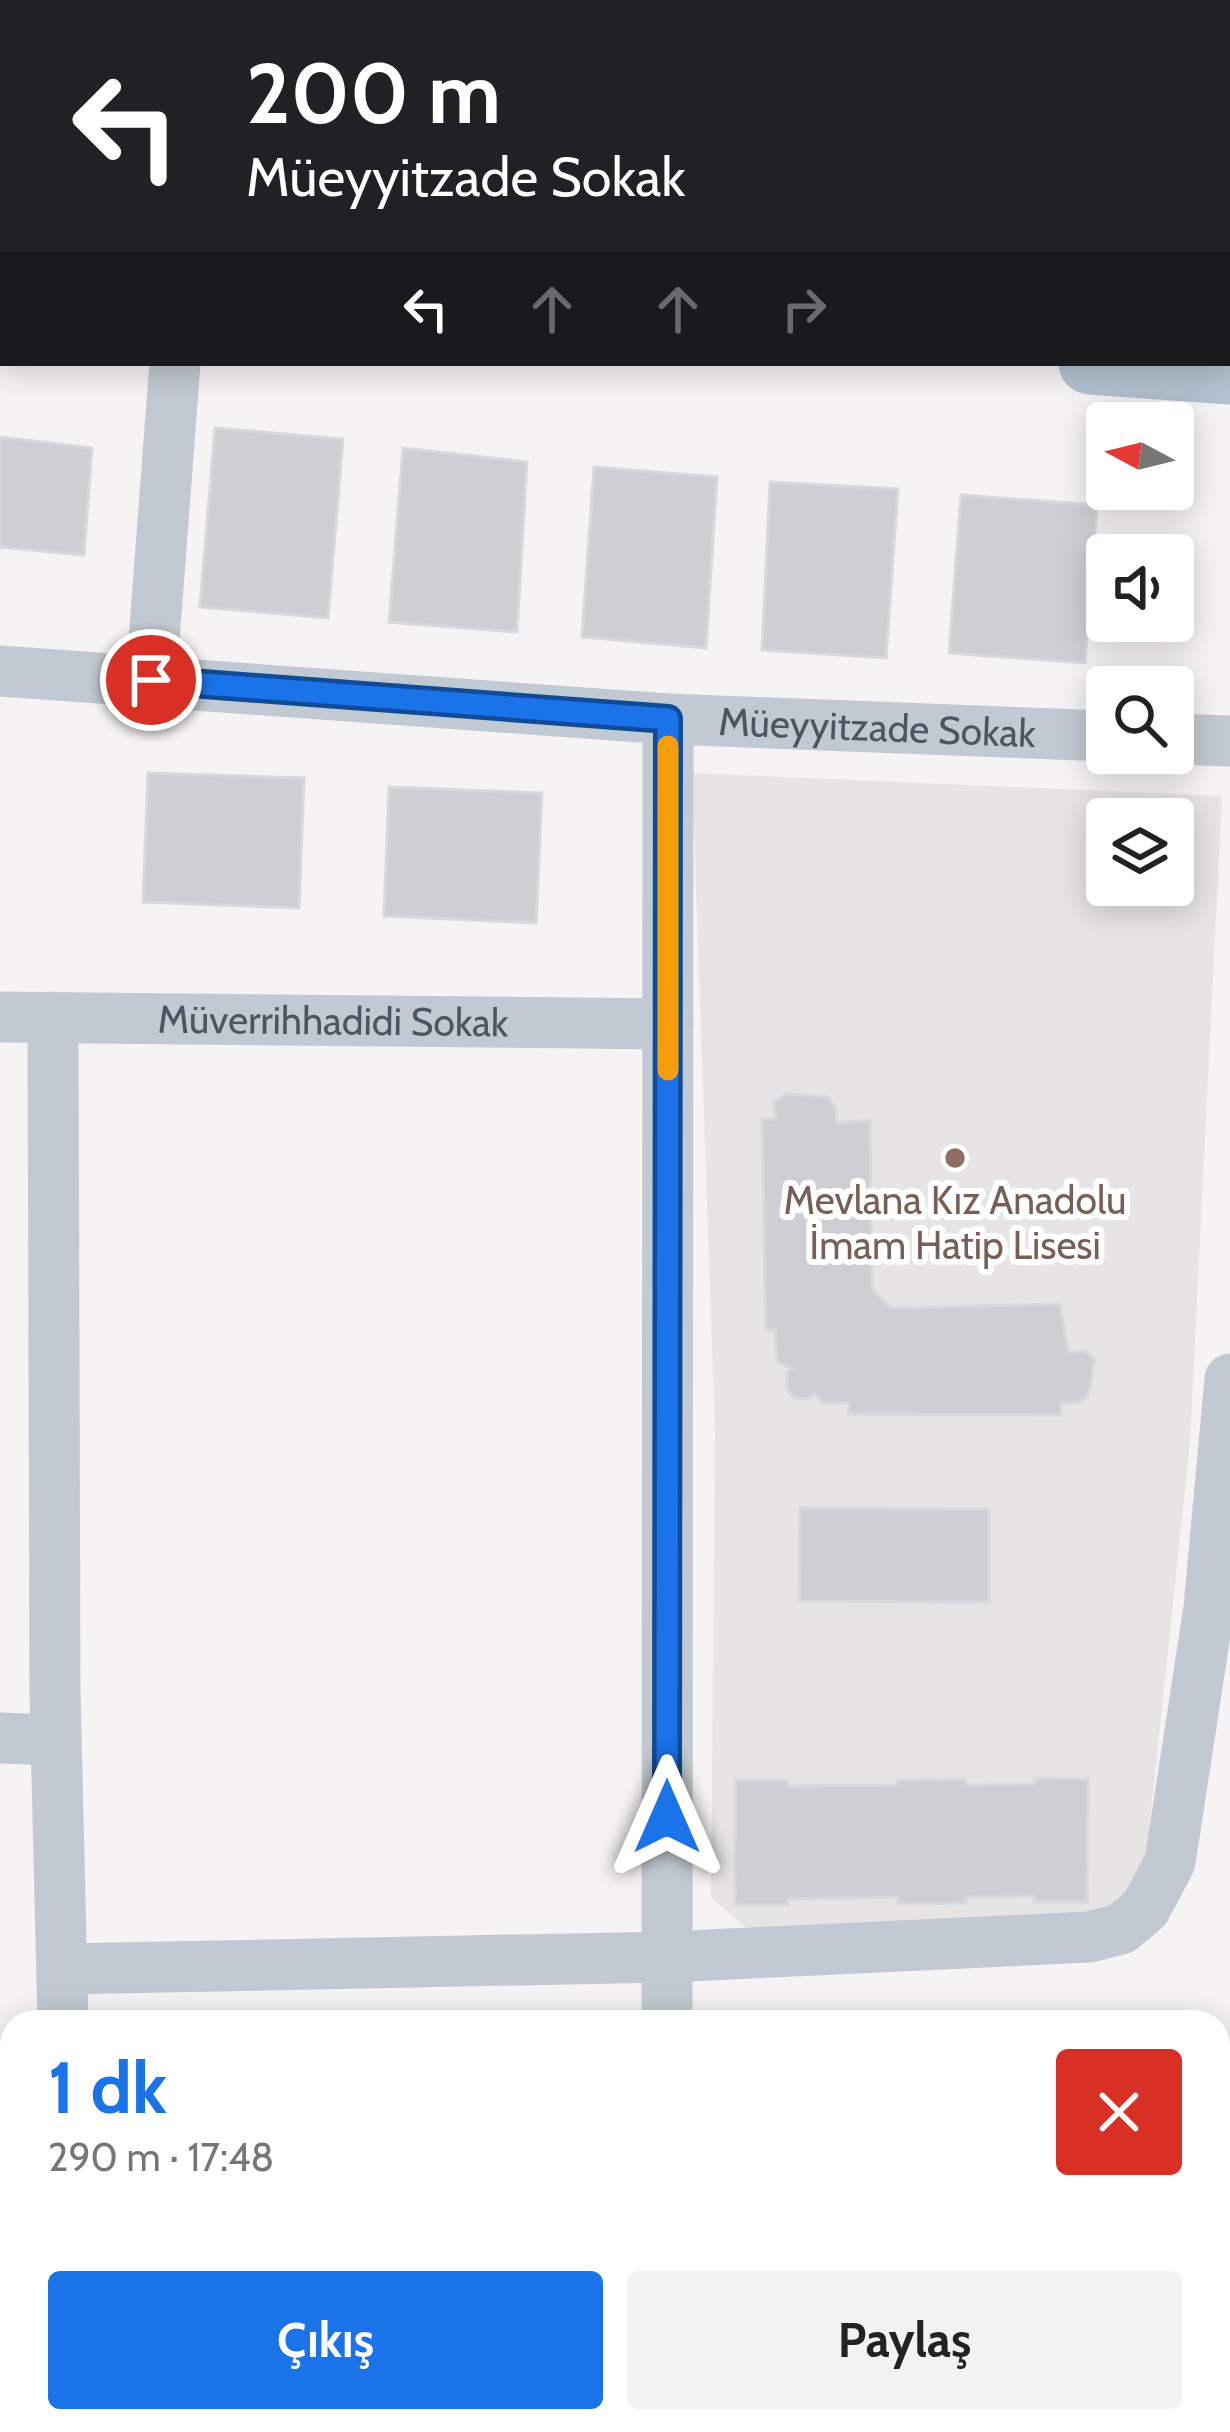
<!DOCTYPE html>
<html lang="tr">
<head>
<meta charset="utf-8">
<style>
	:root { --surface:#fff; --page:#f2f2f2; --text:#222; --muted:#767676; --accent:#1a73e8 }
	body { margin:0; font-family:Cabin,sans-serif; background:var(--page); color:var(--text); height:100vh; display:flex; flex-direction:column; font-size:45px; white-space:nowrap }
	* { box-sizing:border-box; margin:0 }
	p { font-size:39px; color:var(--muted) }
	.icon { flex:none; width:66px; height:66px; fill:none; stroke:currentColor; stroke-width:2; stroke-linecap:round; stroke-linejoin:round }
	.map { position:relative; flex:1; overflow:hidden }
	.sheet { position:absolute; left:0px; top:2010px; width:1230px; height:423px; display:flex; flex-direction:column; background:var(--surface); border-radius:36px 36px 0 0; box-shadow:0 6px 30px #0003 }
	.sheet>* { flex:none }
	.hud { position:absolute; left:0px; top:0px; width:1230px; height:366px; box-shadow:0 6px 30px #0003; background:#202124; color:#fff; overflow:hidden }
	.needle { width:78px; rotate:277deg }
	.fabs { position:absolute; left:1086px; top:402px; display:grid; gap:24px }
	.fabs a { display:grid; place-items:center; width:108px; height:108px; border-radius:12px; background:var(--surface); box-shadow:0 6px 30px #0003; font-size:60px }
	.pin { position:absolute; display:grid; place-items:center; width:102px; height:102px; color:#fff; margin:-51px; border:6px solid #fff; border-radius:50%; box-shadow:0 3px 12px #0007 }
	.me { position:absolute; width:132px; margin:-66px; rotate:0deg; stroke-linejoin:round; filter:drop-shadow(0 0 9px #0008) }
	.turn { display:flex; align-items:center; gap:42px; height:252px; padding:0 48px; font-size:54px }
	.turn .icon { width:156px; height:156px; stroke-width:2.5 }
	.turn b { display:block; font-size:84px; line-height:102px }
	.lanes { display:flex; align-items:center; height:114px; padding:0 48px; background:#0003; justify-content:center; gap:60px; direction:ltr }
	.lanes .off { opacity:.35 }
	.round { display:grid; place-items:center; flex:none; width:126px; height:126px; border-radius:12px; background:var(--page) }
	.summary { display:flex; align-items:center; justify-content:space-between; height:204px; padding:0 48px }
	h1 { font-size:72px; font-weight:700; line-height:90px; color:var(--accent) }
	.button { display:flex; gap:24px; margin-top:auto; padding:24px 48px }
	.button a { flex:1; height:138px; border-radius:12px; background:var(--accent); color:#fff; font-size:48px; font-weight:700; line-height:138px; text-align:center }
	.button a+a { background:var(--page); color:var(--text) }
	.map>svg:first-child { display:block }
	.education { fill:#e6e4e5; fill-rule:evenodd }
	.building { fill:#cdcfd5; stroke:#d7d9de; stroke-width:3 }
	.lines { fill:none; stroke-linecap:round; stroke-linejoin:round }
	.minor { stroke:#c1cad2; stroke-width:51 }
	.major { stroke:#b3c2d1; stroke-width:63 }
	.route-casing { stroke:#114b97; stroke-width:30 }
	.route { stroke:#1a73e8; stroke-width:21 }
	.slow { stroke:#f59e0b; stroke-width:21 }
	.education-dot { fill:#8d6e63; stroke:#fff; stroke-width:4.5 }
	.labels { text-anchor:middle; stroke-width:12; stroke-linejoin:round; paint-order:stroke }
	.street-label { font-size:39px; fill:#4a5661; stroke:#fff }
	.education-label { font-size:39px; fill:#785e54; stroke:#fff }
</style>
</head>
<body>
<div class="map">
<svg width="1230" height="2432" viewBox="0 0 1230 2432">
	<rect width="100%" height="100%" fill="#f5f3f3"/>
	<!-- education -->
	<path class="education" d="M692,773L1222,796L1190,1442L1141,1907L1118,1931H750L711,1898L715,1432ZM1107,819H1173V885H1107Z"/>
	<!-- building -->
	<g class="building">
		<polygon points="98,0 214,0 98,3"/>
		<polygon points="350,0 477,0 349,3"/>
		<polygon points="544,0 717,0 544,3"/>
		<polygon points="784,0 957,0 784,3"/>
		<polygon points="215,428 343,439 328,618 200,607"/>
		<polygon points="0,437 92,448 84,555 0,547"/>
		<polygon points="403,448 527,462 517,632 389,622"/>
		<polygon points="594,467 717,477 706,648 582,637"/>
		<polygon points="770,482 898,489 886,658 762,650"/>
		<polygon points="961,495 1097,505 1085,663 949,653"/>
		<polygon points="148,773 304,778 299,908 143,902"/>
		<polygon points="389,787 542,793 536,923 384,916"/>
		<polygon points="786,1094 828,1097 836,1108 837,1123 870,1120 872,1290 892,1308 1060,1304 1068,1353 1085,1351 1095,1360 1088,1396 1080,1402 1062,1403 1060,1415 849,1414 849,1403 823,1403 815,1394 808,1399 795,1398 787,1390 787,1372 792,1369 777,1361 775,1330 766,1330 762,1119 776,1119 774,1102"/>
		<polygon points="800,1508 989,1509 989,1602 799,1601"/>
		<polygon points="1034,1778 1088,1779 1087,1902 1034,1902 1035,1896 966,1897 967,1903 898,1904 898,1897 788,1899 788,1905 735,1905 735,1780 788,1780 788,1786 898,1785 898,1780 966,1779 966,1785 1035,1784"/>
	</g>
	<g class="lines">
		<!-- minor -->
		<g class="minor">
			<polyline points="301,3 301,0"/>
			<polyline points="0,68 3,68"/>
			<path id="s1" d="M0,671L668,719L1107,736"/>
			<polyline points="151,680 175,363"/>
			<polyline points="1173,739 1230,741"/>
			<path id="s2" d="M0,1017L668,1024"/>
			<polyline points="53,1017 55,1693 63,2022"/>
			<polyline points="0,1738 56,1740"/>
			<polyline points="63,1969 667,1957 1089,1937 1121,1929 1145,1909 1170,1862 1209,1608 1230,1379"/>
			<polyline points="667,2022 668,719"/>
			<polyline points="59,2432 59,2421"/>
			<polyline points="664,2432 664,2421"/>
		</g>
		<!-- major -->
		<g class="major">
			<polyline points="0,172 3,173"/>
			<polyline points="1227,275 1230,275"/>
			<polyline points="0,281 3,282"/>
			<polyline points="1090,363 1230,373"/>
		</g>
	</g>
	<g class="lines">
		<defs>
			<polyline id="route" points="151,680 668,719 667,1817"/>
		</defs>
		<!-- route casing -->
		<use href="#route" class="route-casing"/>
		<!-- route -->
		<use href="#route" class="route"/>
		<!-- slow -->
		<polyline class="slow" points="668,746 668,1070"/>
	</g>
	<!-- markers -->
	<circle class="education-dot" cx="955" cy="1158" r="12"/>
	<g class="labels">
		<!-- street labels -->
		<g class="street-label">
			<text dy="14" stroke="none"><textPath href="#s1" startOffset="879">Müeyyitzade Sokak</textPath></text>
			<text dy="14" stroke="none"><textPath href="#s2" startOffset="333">Müverrihhadidi Sokak</textPath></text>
		</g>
		<!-- education labels -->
		<g class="education-label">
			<text x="955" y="1214">Mevlana Kız Anadolu<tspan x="955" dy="45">İmam Hatip Lisesi</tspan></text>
		</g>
	</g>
</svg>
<div class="fabs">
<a><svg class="needle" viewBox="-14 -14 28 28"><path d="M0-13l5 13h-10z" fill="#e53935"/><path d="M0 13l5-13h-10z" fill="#767676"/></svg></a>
<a><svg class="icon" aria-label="sound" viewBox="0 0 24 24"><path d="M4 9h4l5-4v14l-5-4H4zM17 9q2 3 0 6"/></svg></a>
<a><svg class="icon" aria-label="search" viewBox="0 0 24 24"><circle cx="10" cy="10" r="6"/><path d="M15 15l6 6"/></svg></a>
<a><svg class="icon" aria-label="layers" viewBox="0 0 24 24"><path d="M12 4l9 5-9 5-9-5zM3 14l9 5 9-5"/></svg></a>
</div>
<div class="pin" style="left:151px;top:680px;background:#d93025"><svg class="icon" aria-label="arrive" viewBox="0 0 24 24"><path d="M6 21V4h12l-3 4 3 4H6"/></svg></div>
<svg class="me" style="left:667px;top:1817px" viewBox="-20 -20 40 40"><path d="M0-17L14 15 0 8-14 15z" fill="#1a73e8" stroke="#fff" stroke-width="4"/></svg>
<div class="hud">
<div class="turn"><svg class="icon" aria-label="left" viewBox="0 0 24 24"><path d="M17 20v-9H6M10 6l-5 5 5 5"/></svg><div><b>200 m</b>Müeyyitzade Sokak</div></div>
<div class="lanes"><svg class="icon" aria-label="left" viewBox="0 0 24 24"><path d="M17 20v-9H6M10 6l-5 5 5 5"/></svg><svg class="icon off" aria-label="ahead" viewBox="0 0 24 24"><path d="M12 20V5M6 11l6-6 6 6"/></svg><svg class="icon off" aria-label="ahead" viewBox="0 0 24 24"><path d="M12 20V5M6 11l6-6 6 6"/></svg><svg class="icon off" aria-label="right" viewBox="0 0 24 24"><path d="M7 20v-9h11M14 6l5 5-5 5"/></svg></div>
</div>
<section class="sheet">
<div class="summary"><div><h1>1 dk</h1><p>290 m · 17:48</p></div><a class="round" style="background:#d93025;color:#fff"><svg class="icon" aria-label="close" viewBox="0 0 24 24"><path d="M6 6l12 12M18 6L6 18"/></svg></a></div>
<div class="button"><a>Çıkış</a><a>Paylaş</a></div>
</section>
</div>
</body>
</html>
